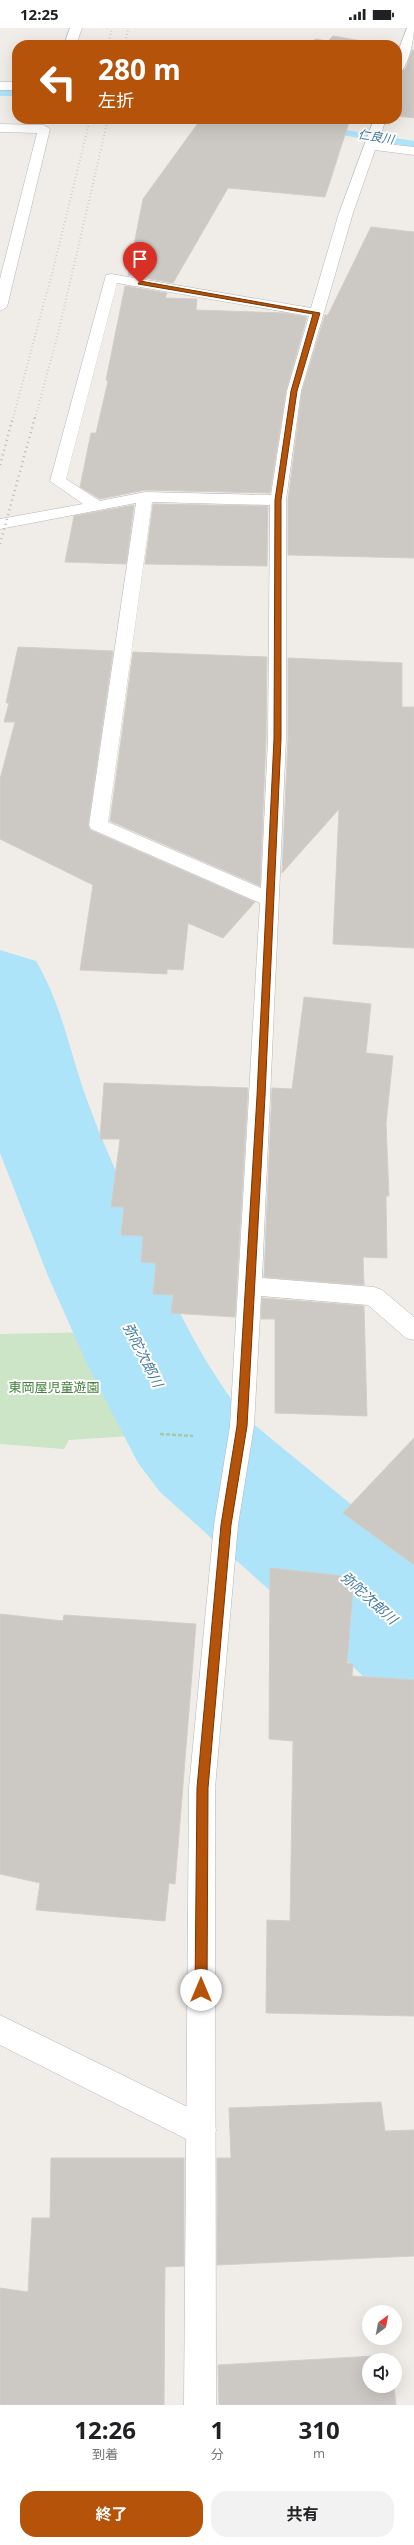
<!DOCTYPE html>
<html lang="ja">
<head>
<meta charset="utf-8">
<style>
	:root { --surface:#fff; --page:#f2f2f2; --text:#202124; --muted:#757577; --accent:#b45309 }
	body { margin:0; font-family:"Open Sans","Noto Sans JP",sans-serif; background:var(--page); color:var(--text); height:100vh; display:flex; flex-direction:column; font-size:15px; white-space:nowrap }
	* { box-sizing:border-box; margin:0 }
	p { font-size:13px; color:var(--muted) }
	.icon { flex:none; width:22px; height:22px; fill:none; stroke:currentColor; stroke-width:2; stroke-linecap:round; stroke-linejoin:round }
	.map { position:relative; height:2377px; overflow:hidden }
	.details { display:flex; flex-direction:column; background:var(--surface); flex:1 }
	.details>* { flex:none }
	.guide { position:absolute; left:12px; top:12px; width:390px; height:84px; border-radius:16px; box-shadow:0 4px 16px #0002; background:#b45309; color:#fff; overflow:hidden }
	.needle { width:26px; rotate:32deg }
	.tools { position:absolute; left:362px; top:2277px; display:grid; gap:8px }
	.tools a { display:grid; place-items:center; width:40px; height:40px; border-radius:50%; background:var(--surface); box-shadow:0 4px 16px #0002; font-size:20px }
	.pin { position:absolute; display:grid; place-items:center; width:34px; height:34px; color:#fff; margin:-41px -17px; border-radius:50% 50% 50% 0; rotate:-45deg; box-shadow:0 0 4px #0007 }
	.pin .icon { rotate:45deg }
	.me { position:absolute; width:44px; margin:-22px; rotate:0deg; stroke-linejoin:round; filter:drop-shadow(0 0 3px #0008) }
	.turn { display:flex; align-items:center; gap:14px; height:84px; padding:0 20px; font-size:18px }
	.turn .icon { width:52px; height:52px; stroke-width:2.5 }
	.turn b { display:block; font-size:28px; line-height:34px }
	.eta { display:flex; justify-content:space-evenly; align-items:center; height:68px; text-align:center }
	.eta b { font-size:24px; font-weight:700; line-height:28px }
	.action { display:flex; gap:8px; margin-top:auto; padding:8px 20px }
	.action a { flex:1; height:46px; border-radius:16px; background:var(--accent); color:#fff; font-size:16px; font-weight:700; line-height:46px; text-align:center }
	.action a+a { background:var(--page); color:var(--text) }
	.status { display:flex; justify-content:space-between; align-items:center; height:28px; padding:0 20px; background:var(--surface); direction:ltr }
	.status svg { height:11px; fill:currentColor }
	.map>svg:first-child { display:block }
	.green { fill:#cbe5c6 }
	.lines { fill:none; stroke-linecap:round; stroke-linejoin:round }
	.stream { fill:#aee4f9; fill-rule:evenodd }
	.river { fill:#aee4f9; fill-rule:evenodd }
	.building { fill:#ccc8c4; stroke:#d4cec6 }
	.pedestrian-casing { stroke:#b3b5b9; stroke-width:1 }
	.minor-casing { stroke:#b3b5b9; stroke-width:1 }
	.path { stroke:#a2caa8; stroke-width:2.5; stroke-dasharray:4 2; stroke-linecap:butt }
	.pedestrian { fill:#fff; fill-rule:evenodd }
	.minor { fill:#fff; fill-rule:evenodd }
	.rail-far1 { stroke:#b5b6b7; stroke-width:2; stroke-dasharray:0.5 3; stroke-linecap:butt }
	.rail { stroke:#b5b6b7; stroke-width:2.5; stroke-dasharray:1 4; stroke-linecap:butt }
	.route { fill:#b45309; stroke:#753606 }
	.labels { text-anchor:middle; stroke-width:4; stroke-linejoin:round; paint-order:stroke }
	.far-water-label { font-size:12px; font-style:italic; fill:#447b9b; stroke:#fff }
	.park-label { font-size:13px; fill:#42813b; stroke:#fff }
	.water-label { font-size:14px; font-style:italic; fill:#447b9b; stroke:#fff }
</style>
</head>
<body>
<div class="status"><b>12:25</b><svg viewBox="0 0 49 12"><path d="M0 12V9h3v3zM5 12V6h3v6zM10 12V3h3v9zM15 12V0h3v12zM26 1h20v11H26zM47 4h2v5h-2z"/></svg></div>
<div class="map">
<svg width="414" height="2377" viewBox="0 0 414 2377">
	<rect width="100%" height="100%" fill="#f0ede8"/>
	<!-- green -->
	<polygon class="green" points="100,1304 160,1406 69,1412 64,1421 0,1416 0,1306"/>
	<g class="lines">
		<!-- stream -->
		<g class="stream">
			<rect x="0" y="62" width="17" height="6"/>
			<polygon points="321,98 414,113 414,119 317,103 317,99"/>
		</g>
		<!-- river -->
		<path class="river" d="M0,922L36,933C63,978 71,1031 90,1080C103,1116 120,1151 135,1186C166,1257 197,1330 246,1390L414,1528V1670L368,1653L325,1612L160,1464L138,1435L87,1336L48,1248L0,1125Z"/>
	</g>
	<!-- building -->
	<g class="building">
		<polygon points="333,8 385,17 310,17 315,11 328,13"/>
		<polygon points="412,22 414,22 414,90 397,88 397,47 406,40"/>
		<polygon points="201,91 350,91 325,169 228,160 173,255 128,247 143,171"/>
		<polygon points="371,199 414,204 414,530 288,527 288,472 302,363 325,287 328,287"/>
		<polygon points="125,258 167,265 165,270 197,271 196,282 284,285 307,289 286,363 270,465 145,462 100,471 80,459 91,405 96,405 108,353 106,352"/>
		<polygon points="153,476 268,478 267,538 145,536"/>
		<polygon points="134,477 126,536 65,534 74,488"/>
		<polygon points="18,619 113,623 88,797 90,802 255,874 223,910 188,895 183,942 167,941 167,946 80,942 93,857 0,811 0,751 15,694 4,694 9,675 6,675"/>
		<polygon points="133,624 267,629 266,711 260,858 110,793"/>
		<polygon points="288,630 402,635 402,679 414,679 414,920 333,916 339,781 282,845 288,711"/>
		<polygon points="304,969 371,976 366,1025 393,1028 386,1096 389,1168 386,1168 387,1230 363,1229 364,1257 264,1249 272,1060 292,1061"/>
		<polygon points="104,1055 248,1060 235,1289 171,1285 173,1267 153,1266 156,1235 141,1234 143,1208 121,1207 124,1179 111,1179 120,1111 100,1111"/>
		<polygon points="262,1270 364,1278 367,1388 275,1385 275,1291 261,1291"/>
		<polygon points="414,1410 414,1537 343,1485"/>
		<polygon points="270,1540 354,1549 347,1635 353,1636 352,1648 414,1652 414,1988 266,1985 267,1892 290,1893 293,1713 269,1711"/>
		<polygon points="0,1586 63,1593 64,1587 196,1596 175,1856 169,1855 165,1893 36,1882 40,1855 0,1846"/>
		<polygon points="381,2074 385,2103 414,2102 414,2228 217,2237 217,2130 231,2130 229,2080"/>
		<polygon points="51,2130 184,2130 184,2238 165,2239 164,2377 0,2377 0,2260 28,2264 32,2190 50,2190"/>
		<polygon points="391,2327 392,2332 369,2332 369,2358 394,2358 396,2377 219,2377 218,2337"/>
	</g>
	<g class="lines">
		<defs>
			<polygon id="pedestrian" points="0,1987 212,2091 216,2102 212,2113 201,2117 190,2113 0,2017"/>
			<g id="minor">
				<polygon points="70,0 82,0 76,17 64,17"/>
				<path d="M407,0H414C414,11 408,43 397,46V26Z"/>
				<rect x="0" y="54" width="17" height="8"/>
				<path d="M374,91H386L378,115L414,119V127L375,122L353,185L301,363L286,472V711L262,1250L374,1259L382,1262L414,1289V1312L406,1310L368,1277L261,1268L254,1398L238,1497L215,1760L216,2377H184L189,1760L214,1497L230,1398L260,875L91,801L89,797L136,475L0,501V491L83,476L50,453L106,247L111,246L311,280L339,185ZM117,255L309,288L287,363L271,467L145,464L100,473L66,451ZM152,474L270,477L268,711L261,860L108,794Z"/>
				<polygon points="0,96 44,97 50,101 7,279 0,283 0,251 37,105 0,104"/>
			</g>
		</defs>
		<!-- pedestrian casing -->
		<use href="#pedestrian" class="pedestrian-casing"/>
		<!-- minor casing -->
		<use href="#minor" class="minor-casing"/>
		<!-- path -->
		<polyline class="path" points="160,1406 193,1408"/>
		<!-- pedestrian -->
		<use href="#pedestrian" class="pedestrian"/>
		<!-- minor -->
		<use href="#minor" class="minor"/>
		<!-- rail-far1 -->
		<g class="rail-far1">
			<polyline points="108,17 112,0"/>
			<polyline points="125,17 128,0"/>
			<polyline points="13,390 54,238 90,91"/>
			<polyline points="35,390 58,306 108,91"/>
		</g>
		<!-- rail -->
		<g class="rail">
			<polyline points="0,437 13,389"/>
			<polyline points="0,516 35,389"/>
		</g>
	</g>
	<!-- route -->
	<polygon class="route" points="140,253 320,285 297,363 281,472 281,711 265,1068 247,1398 231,1497 208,1760 207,1962 201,1968 195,1962 197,1760 221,1497 237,1398 257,1068 274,711 275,472 291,363 313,286 138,256"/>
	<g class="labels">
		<!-- far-water labels -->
		<g class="far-water-label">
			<text transform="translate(376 109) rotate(9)" y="4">仁良川</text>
		</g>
		<!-- park labels -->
		<g class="park-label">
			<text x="54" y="1364">東岡屋児童遊園</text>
		</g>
		<!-- water labels -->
		<g class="water-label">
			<text transform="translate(143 1327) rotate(63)" y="5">弥陀次郎川</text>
			<text transform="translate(369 1570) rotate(42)" y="5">弥陀次郎川</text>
		</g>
	</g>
</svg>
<div class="tools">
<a><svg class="needle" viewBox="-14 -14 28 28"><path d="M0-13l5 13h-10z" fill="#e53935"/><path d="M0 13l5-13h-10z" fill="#757577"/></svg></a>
<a><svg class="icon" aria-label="sound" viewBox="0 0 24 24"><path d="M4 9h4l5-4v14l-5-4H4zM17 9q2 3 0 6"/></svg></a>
</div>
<div class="pin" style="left:140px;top:255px;background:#d93025"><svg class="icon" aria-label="arrive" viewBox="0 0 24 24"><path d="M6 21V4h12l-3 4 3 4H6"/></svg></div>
<svg class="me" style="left:201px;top:1962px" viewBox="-20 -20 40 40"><circle r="19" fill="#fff"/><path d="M0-13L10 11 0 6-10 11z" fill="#b45309"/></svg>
<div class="guide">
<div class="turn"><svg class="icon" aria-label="left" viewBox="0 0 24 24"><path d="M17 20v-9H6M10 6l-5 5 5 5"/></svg><div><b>280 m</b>左折</div></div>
</div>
</div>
<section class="details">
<div class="eta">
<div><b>12:26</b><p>到着</p></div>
<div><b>1</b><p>分</p></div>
<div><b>310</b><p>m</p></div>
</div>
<div class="action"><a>終了</a><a>共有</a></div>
</section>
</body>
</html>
